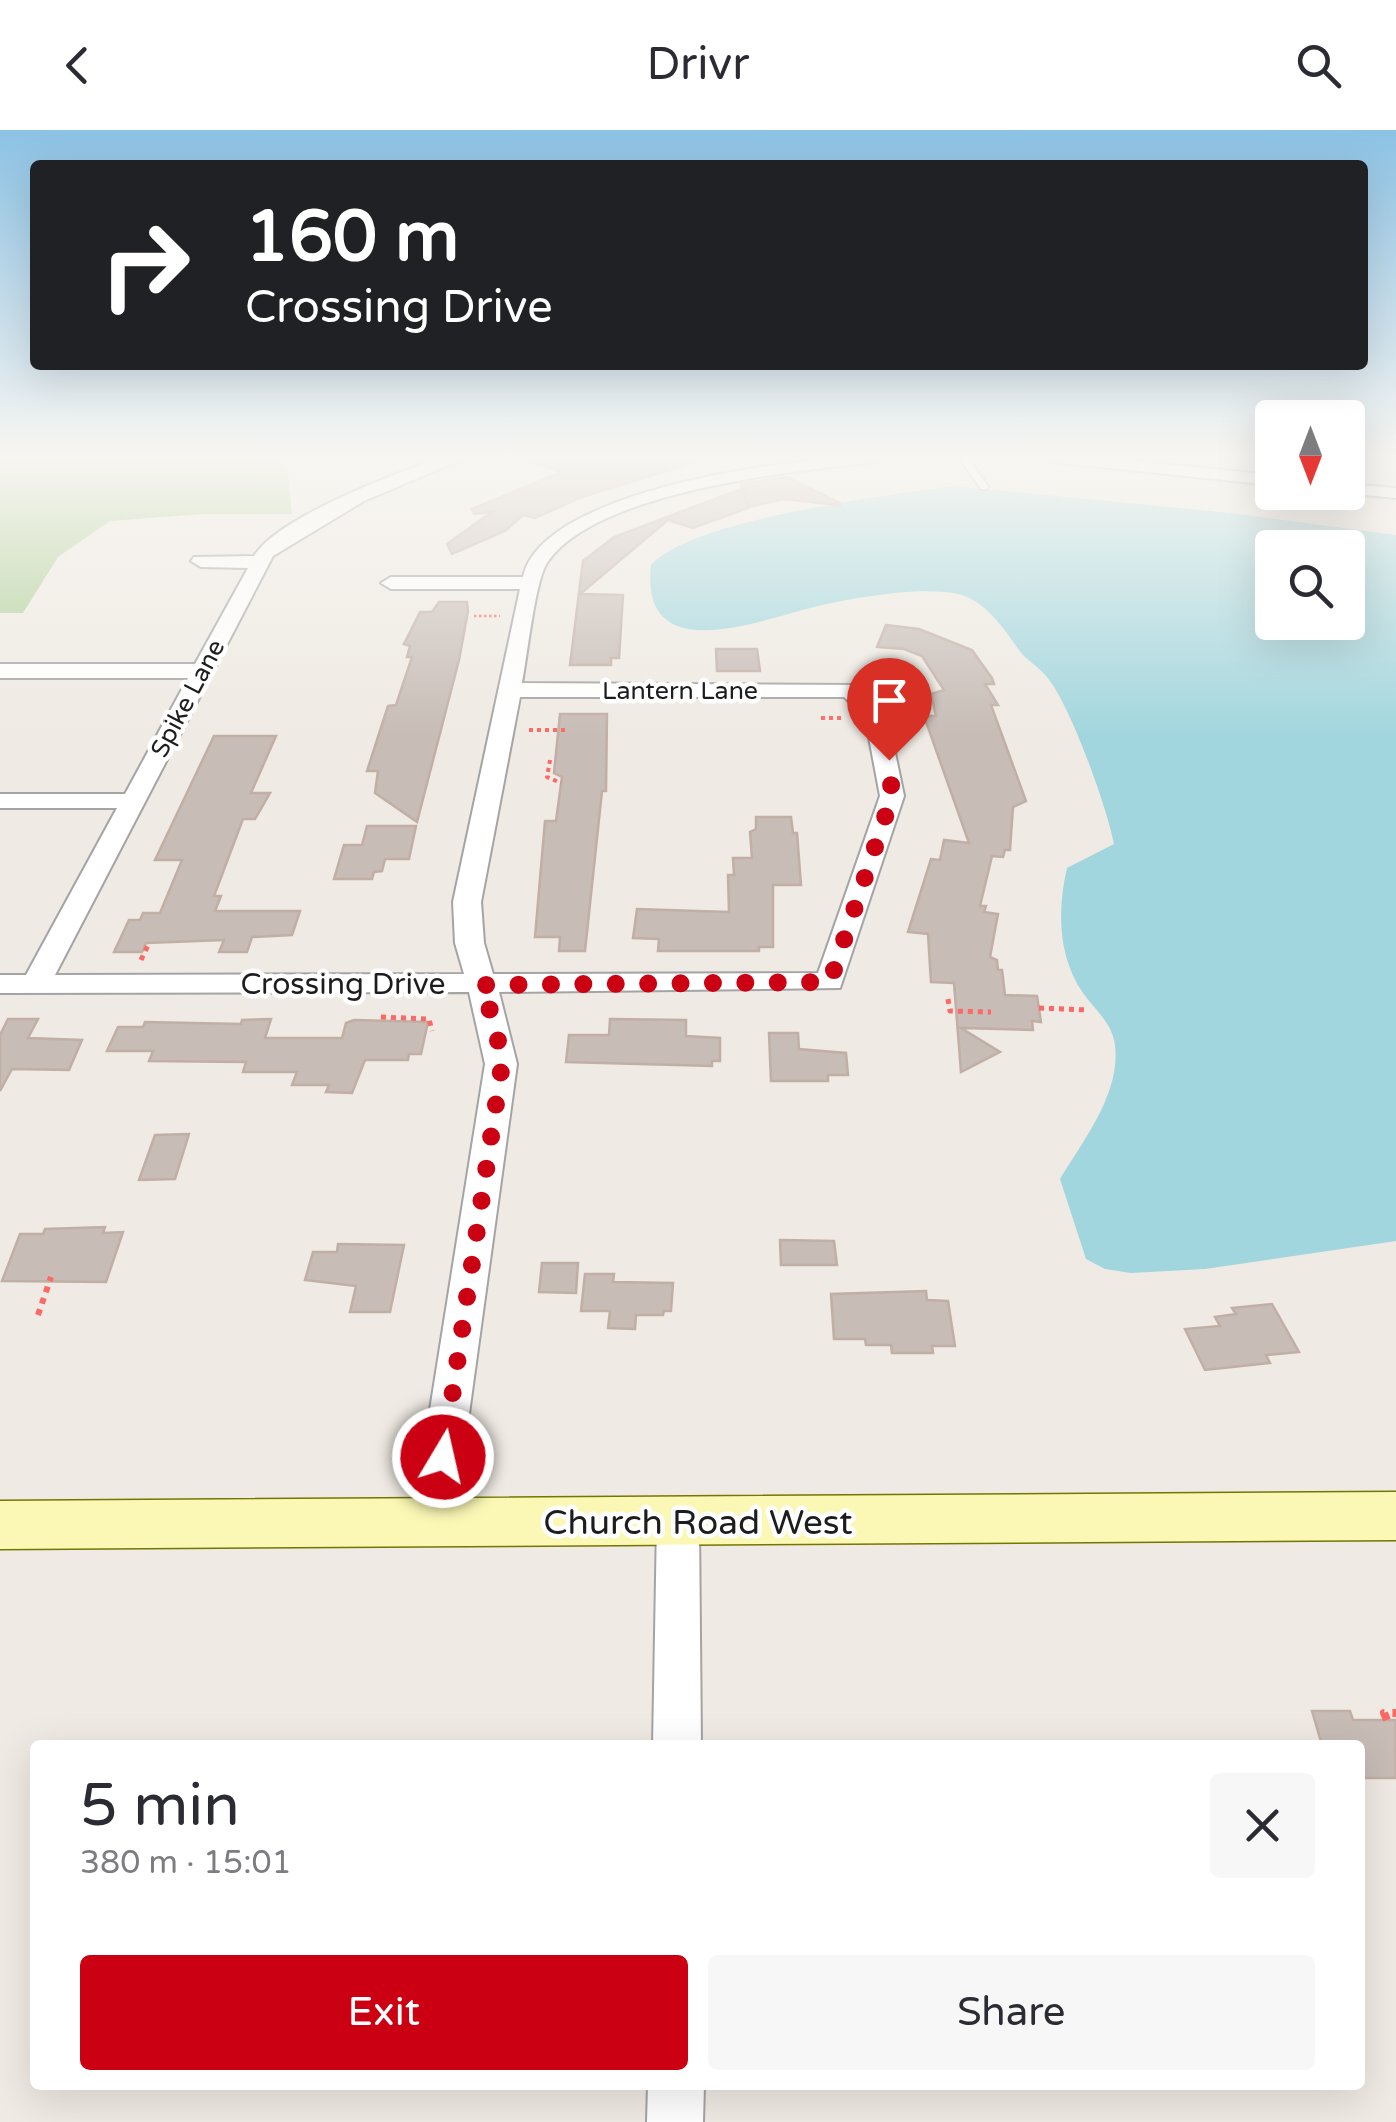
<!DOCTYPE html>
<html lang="en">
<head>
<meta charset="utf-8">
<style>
	:root { --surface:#fff; --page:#f7f7f7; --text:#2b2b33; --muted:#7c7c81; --accent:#cb0013 }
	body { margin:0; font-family:"Varela Round",sans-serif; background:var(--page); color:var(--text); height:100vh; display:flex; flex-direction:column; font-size:38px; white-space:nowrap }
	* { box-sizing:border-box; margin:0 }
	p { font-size:32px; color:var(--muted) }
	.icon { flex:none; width:55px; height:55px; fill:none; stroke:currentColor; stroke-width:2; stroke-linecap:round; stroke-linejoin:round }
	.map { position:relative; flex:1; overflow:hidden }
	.sheet { position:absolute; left:30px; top:1610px; width:1335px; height:350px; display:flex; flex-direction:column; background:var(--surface); border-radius:10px; box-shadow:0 10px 40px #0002 }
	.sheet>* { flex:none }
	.hud { position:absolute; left:30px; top:30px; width:1338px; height:210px; border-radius:10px; box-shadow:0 10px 40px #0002; background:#202124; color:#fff; overflow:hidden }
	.needle { width:65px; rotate:180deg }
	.buttons { position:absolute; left:1255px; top:270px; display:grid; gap:20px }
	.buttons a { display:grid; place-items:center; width:110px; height:110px; border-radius:10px; background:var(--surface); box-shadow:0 10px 40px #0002; font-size:50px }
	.pin { position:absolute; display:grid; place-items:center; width:85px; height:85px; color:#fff; margin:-102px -42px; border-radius:50% 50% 50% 0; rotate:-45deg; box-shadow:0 0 10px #0007 }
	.pin .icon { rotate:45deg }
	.me { position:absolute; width:110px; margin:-55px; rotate:9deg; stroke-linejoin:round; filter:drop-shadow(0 0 8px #0008) }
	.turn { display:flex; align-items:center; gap:35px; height:210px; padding:0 50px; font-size:45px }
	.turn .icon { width:130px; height:130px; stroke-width:2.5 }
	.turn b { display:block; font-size:70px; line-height:85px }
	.round { display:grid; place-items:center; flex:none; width:105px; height:105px; border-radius:10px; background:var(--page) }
	.headline { display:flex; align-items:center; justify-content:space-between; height:170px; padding:0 50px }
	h1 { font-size:60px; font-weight:600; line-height:75px }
	.button { display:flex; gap:20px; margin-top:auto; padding:20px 50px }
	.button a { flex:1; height:115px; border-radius:10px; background:var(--accent); color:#fff; font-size:40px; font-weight:600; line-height:115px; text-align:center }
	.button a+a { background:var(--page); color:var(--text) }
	header { display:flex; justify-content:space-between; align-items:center; height:130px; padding:0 50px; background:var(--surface); font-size:45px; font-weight:600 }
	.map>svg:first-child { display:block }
	.forest { fill:#adcf97 }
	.water { fill:#a2d6de; fill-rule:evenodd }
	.building { fill:#c7bcb6; stroke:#c1afa5; stroke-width:2.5 }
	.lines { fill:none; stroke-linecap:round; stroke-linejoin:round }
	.lane-casing { stroke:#a4a4a4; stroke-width:3 }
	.street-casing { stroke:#a4a4a4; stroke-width:4 }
	.secondary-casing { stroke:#757602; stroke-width:3 }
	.path-far4 { stroke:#fc6866; stroke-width:2.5; stroke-dasharray:2.5 2.5; stroke-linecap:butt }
	.path-far3 { stroke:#fc6866; stroke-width:4; stroke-dasharray:4 4; stroke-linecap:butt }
	.path-far2 { stroke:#fc6866; stroke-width:5; stroke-dasharray:5 5; stroke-linecap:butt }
	.path-far1 { stroke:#fc6866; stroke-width:6; stroke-dasharray:6 6; stroke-linecap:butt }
	.path { stroke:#fc6866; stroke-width:8; stroke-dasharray:8 8; stroke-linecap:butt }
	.lane { fill:#fff; fill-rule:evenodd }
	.street { fill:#fff; fill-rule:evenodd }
	.secondary { fill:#fbf8b5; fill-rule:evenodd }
	.route { stroke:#cb0013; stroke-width:18; stroke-dasharray:0 32.4 }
	.labels { text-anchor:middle; stroke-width:9; stroke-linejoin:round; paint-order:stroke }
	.far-street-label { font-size:25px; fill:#1d1d1d; stroke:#fff }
	.street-label { font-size:30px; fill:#1d1d1d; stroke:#fff }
	.near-street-label { font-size:35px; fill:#1d1d1d; stroke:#fff }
</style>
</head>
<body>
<header><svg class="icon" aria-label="back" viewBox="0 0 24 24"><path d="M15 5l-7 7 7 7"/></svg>Drivr<svg class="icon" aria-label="search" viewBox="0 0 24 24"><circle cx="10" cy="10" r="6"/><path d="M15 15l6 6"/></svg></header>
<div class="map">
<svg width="1396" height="1992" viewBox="0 0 1396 1992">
	<rect width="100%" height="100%" fill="#efeae3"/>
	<!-- forest -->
	<polygon class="forest" points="0,327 286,327 292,384 203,384 110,391 58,427 23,483 0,483"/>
	<!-- water -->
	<path class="water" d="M953,356L1231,383L1396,405V1111L1205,1139L1131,1143L1105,1139L1086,1129L1060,1049C1083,1011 1121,963 1115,915C1112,893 1096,881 1083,863C1058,827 1057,780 1067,738L1114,714C1107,678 1070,573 1046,546C1038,536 1026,530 1019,520C1004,499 985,470 958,464C923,456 858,467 822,475C767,487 639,543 651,435C690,390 888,365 953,356ZM1272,418H1348V492H1272Z"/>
	<!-- building -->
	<g class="building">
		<polygon points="528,327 695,327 696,332 582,367 535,388 523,385 505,401 452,424 447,414 492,382 474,384 472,379 562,342 527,330"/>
		<polygon points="788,347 840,373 840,375 784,369 749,377 741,354"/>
		<polygon points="741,359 748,378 693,398 668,390 580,464 623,465 619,528 611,528 611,535 570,535 583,431 614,407"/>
		<polygon points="439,472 467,472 468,481 459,530 417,692 375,663 378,641 367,641 388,576 396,575 412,527 407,527 410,516 404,514 420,482 432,482"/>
		<polygon points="886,495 919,499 972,520 992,548 994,554 985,554 998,575 991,575 1026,671 1013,677 1010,720 1005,720 1003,727 992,726 980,776 986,776 984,782 998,784 990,827 997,830 998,840 1002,840 1005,865 1037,866 1041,892 1032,891 1033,900 961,898 1000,922 961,942 954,853 931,852 928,804 908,802 931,729 940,730 944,710 969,713 924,586 936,586 931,564 944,560 922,526 904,519 877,517"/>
		<polygon points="716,519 757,519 760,541 717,541"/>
		<polygon points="560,584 607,584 606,661 602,661 585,821 559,821 560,807 535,807 545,691 556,691 562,647 554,643"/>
		<polygon points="214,606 276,606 251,663 270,663 255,689 243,689 214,766 221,766 215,781 300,781 292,805 252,807 247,822 219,822 224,810 146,813 142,822 114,822 129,790 140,790 143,783 160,783 182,730 155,730"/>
		<polygon points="756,687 791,687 793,703 797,703 801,755 773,755 773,817 759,817 759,821 658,821 659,809 633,808 637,779 729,782 728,745 734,745 733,728 752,728 750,702 756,699"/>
		<polygon points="367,696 416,696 409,729 385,729 382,741 374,742 372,749 334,749 344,715 362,715"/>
		<polygon points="8,889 38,889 28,908 82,910 69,940 12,939 0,961 0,905"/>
		<polygon points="271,889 265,908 342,908 346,893 354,890 428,892 421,924 409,924 408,930 365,930 352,963 326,962 329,955 292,955 297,942 243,942 246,932 149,931 153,921 107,921 118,897 143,897 145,892 241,894 242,890"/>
		<polygon points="610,889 686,890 686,906 720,908 720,931 712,931 712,936 566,932 569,905 609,905"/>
		<polygon points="769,903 798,903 799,919 846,923 848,945 828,945 828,951 771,951"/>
		<polygon points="189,1004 175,1049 139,1050 155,1005"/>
		<polygon points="105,1097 103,1103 123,1102 106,1152 2,1151 20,1104 43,1104 45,1099"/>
		<polygon points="780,1110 834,1111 837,1135 781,1135"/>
		<polygon points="338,1114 404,1115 390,1182 350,1182 356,1156 305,1150 313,1122 337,1122"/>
		<polygon points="542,1133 578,1133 576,1163 539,1162"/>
		<polygon points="585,1144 614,1144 613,1152 673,1153 671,1181 664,1181 663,1185 636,1185 635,1199 608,1198 610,1181 581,1181"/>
		<polygon points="926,1161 927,1170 948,1171 955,1216 932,1216 933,1223 892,1223 891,1215 866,1215 865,1209 834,1209 831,1164"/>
		<polygon points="1272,1174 1299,1222 1266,1225 1270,1233 1205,1240 1185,1199 1220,1196 1215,1187 1236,1184 1232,1178"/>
		<polygon points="1312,1581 1350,1581 1353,1590 1396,1590 1396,1648 1360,1648 1360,1615 1322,1615"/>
	</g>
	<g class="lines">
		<defs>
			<polygon id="lane" points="958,327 967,327 989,357 987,359 981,359"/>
			<g id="street">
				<path d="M444,327H468L364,371L273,426L55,845L464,844L455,813L453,772L520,459H391L381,453L391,447H523C542,357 810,324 887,327L879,332C798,340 594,361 547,433C535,451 527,528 522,553L858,555L887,584L904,666L840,858L499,862L517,934L454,1393L448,1405L433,1410L418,1405L412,1393L485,934L469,862L0,863V845H26L117,678H0V664H125L188,548H0V534H195L248,438L201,437L191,431L194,427L254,426C279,386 399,342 444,327ZM520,567H844L865,586L880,666L818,843L493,844L484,813L481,772Z"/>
				<polygon points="1043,327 1097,327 1272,345 1272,355 1051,332"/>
				<polygon points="1348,354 1396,358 1396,368 1342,363 1348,362"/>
				<polygon points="678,1376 693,1381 699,1393 701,1615 653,1615 657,1393 663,1381"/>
				<polygon points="648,1955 704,1955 703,1992 647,1992"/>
			</g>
			<polygon id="secondary" points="1396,1362 1396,1410 0,1419 0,1371"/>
		</defs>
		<!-- lane casing -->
		<use href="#lane" class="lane-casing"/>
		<!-- street casing -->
		<use href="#street" class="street-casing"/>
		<!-- secondary casing -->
		<use href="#secondary" class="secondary-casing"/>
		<!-- path-far4 -->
		<g class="path-far4">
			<polyline points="897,331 924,329"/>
			<polyline points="474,486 500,486"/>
		</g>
		<!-- path-far3 -->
		<g class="path-far3">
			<polyline points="821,588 844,588"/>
			<polyline points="529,600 568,600"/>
			<polyline points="550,630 547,647 561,653"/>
		</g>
		<!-- path-far2 -->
		<g class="path-far2">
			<polyline points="141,830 149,813"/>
			<polyline points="948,869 950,881 991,882"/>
			<polyline points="1039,878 1088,880"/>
			<polyline points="381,887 429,889 432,901"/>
		</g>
		<!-- path-far1 -->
		<polyline class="path-far1" points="38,1185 51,1147"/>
		<!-- path -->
		<polyline class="path" points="1387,1590 1384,1583 1396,1583"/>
		<!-- lane -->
		<use href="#lane" class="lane"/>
		<!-- street -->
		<use href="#street" class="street"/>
		<!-- secondary -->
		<use href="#secondary" class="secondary"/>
	</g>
	<!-- sky -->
	<linearGradient id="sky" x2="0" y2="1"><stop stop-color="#8cc2e4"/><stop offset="0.54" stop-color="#f8f6f2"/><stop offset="1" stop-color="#f8f6f2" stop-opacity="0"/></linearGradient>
	<rect width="1396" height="606" fill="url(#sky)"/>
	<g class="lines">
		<!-- route -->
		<polyline class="route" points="443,1327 502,934 495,893 480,855 830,852 892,666 889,630"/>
	</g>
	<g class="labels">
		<!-- far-street labels -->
		<g class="far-street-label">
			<text x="680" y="569">Lantern Lane</text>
			<text transform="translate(187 568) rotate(-62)" y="9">Spike Lane</text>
		</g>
		<!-- street labels -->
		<g class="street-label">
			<text x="343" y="864">Crossing Drive</text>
		</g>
		<!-- near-street labels -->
		<g class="near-street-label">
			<text x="698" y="1404">Church Road West</text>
		</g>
	</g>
</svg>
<div class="buttons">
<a><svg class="needle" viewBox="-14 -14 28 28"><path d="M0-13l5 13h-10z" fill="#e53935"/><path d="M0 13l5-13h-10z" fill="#7c7c81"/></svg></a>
<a><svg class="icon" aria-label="search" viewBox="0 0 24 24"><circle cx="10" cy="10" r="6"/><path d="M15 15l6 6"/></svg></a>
</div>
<div class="pin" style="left:889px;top:630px;background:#d93025"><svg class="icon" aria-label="arrive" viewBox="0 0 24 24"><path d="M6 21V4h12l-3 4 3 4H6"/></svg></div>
<svg class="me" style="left:443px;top:1327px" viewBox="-20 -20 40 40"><circle r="17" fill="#cb0013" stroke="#fff" stroke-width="3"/><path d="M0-11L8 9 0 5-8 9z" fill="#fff"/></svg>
<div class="hud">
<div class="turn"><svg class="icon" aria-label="right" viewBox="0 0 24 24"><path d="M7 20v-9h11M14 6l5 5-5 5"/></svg><div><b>160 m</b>Crossing Drive</div></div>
</div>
<section class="sheet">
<div class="headline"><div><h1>5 min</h1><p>380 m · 15:01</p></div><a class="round"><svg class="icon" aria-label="close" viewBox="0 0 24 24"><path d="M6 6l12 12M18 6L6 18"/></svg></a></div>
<div class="button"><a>Exit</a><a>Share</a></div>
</section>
</div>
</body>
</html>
